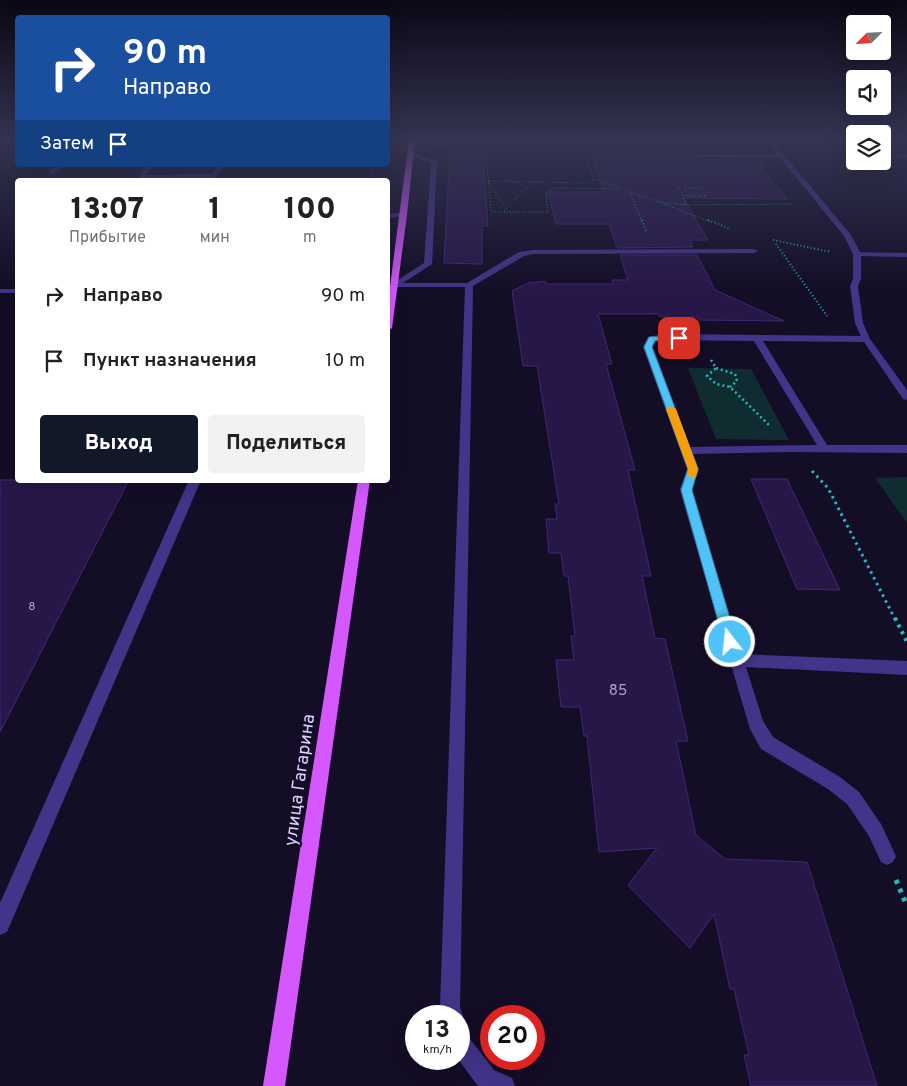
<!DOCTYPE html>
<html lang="ru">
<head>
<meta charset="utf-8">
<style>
	:root { --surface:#fff; --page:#f2f2f2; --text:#202124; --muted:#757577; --accent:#111827 }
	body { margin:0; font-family:Overpass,sans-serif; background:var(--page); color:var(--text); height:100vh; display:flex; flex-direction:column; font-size:19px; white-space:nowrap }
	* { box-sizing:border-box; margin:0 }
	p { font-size:16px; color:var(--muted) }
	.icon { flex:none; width:28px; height:28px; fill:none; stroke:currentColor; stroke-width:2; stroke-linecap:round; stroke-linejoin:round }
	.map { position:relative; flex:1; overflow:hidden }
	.sheet { position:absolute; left:15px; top:178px; width:375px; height:305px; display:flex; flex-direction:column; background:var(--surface); border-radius:5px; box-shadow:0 5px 20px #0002 }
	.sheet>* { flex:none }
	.hud { position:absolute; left:15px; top:15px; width:375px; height:152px; border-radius:5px; box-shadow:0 5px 20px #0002; background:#1a4fa0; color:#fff; overflow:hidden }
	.needle { width:32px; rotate:246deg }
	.controls { position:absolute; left:846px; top:15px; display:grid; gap:10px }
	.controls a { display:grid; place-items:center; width:45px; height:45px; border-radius:5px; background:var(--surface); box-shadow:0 5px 20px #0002; font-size:25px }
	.speed { position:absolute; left:405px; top:1005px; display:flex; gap:10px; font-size:25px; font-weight:700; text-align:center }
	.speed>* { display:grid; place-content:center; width:65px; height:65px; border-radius:50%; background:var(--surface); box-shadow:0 5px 20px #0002; line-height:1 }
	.speed small { font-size:12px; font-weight:400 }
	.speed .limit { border:8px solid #d22; background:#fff; color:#111 }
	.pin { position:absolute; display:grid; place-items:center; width:42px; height:42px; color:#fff; margin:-21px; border-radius:10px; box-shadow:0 2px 8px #0006 }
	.me { position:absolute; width:55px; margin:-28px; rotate:344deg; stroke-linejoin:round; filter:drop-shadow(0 0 4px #0008) }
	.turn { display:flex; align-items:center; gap:18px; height:105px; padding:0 25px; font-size:22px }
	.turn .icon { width:65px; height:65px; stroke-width:2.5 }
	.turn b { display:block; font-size:35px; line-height:42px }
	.then { display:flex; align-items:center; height:48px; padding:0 25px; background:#0003; gap:10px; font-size:19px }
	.eta { display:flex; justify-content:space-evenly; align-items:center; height:85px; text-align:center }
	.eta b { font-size:30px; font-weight:800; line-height:35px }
	.primary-button { display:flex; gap:10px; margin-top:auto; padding:10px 25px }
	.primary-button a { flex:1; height:58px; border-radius:5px; background:var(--accent); color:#fff; font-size:20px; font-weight:800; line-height:58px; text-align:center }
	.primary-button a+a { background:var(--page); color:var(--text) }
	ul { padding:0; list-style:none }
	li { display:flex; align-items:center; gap:15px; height:65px; padding:0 25px }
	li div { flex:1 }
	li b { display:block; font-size:19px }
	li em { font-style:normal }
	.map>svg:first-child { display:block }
	.green { fill:#0f2d30 }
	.building { fill:#271748; stroke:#412776 }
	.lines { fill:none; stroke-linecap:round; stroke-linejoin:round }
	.path-far5 { stroke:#25b6bf; stroke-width:1; stroke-dasharray:1 2; stroke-linecap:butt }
	.path-far4 { stroke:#25b6bf; stroke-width:2; stroke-dasharray:1 2.5; stroke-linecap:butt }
	.path-far3 { stroke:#25b6bf; stroke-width:2.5; stroke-dasharray:2 3; stroke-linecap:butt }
	.path-far2 { stroke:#25b6bf; stroke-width:3; stroke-dasharray:2.5 4; stroke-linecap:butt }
	.path-far1 { stroke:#25b6bf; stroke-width:4; stroke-dasharray:3 4.5; stroke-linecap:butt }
	.path { stroke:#25b6bf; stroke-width:5; stroke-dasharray:4 5.5; stroke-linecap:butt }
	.service { fill:#423488; fill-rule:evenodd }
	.minor { fill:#423488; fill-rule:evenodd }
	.primary { fill:#d558ff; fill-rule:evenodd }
	.route { fill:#4fc3f7; stroke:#337fa1 }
	.slow { fill:#f59e0b }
	.labels { text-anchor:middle; stroke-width:5; stroke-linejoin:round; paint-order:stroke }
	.number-label { font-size:12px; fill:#afa2d1 }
	.near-number-label { font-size:15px; fill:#afa2d1 }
	.near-street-label { font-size:18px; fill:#dcd1ff; stroke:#140d26 }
</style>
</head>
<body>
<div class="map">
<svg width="907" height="1086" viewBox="0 0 907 1086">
	<rect width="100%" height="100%" fill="#140d26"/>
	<!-- green -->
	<g class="green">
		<path d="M432,139H463L462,144L449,143L451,147C444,150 438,153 430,148Z"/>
		<polygon points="688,368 751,369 789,440 716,439"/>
		<polygon points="907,477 907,523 875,478"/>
	</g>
	<!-- building -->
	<g class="building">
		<polygon points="586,139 743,139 754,152 693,152 689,157 691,159 761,160 767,167 761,167 787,199 683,198 708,240 690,240 693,247 617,248 609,224 556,224 548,192 604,192"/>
		<polygon points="450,153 483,153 488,226 482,226 482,264 444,263"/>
		<polygon points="620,255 697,255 715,290 784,321 699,320 698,317 660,317 659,314 598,314 612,364 606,364 635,470 628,470 651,576 642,576 655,638 665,639 688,741 676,741 696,835 725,859 807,862 877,1086 751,1086 744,1055 749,1055 734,989 730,989 714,914 690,948 628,885 657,848 599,852 587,736 584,736 580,707 561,707 556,660 574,660 571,636 575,636 568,576 564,576 561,553 549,553 546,519 557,519 555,504 559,504 537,366 523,366 512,291 528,283 545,281 546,284 613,284 612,280 628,280"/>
		<polygon points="751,479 787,479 840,590 797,589"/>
		<polygon points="0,480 129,480 0,732"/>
	</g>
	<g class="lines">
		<!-- path-far5 -->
		<g class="path-far5">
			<polyline points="580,139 594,179 659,202 687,205 794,204"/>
			<polyline points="452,151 467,151 467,139"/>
			<polyline points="467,151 486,151 491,212 548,212 546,191 558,188 619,189"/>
			<polyline points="370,180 373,165"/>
			<polyline points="489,181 589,183 594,179"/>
			<polyline points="489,182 505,207"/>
			<polyline points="679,187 687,205"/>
			<polyline points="685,188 701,188 706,196"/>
			<polyline points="630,193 642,222"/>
			<polyline points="683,196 706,196"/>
			<polyline points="664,204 711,222"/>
			<polyline points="504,211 532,181"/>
		</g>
		<!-- path-far4 -->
		<g class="path-far4">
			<polyline points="642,220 646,231"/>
			<polyline points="708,220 731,229"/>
			<polyline points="773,240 831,252"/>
			<polyline points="776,244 827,316"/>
		</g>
		<!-- path-far3 -->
		<g class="path-far3">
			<polyline points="711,360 716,368 707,376 716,384 730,387 770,426"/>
			<polyline points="716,368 735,374 737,381 730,387"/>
		</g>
		<!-- path-far2 -->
		<polyline class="path-far2" points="812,471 828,488 895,619"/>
		<!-- path-far1 -->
		<polyline class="path-far1" points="895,618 907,642"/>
		<!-- path -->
		<polyline class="path" points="896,880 907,906"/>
		<!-- service -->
		<g class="service">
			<polygon points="411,152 437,162 432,264 403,283 467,283 519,252 533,250 754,249 758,251 754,253 533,254 524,256 473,286 460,1007 463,1016 459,1024 459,1016 443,1016 440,1007 465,287 394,287 390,285 424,263 431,163 409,155"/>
			<polygon points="693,154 782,154 785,156 782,158 691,157"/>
			<polygon points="895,154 907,154 907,158 893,157"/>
			<polygon points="56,165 63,165 53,174 49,174 49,172"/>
			<polygon points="147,165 153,165 145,175 213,174 218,165 224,165 215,178 138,178"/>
			<polygon points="404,213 406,214 406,216 388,218 388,214"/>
			<polygon points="854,252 907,253 907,257 857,256 853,254"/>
			<rect x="0" y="289" width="18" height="4"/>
			<path d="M663,334L866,336L870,339L866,342L763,341L827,445H907V453L792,452L693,454L699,469L692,489L741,654L907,661V675L746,667L763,721L773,737L840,777L859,792L881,824L896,856L893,862L887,865L881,862L869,836L847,804L828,789L761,749L750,729L683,501L680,489L687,469L643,347L648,337ZM663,340L754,341L817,445L690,447L653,347L655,341Z"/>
			<polygon points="189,480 201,480 7,932 0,935 0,903"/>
			<polygon points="459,1027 466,1031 470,1039 494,1070 512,1078 515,1086 478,1086 458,1059"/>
		</g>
		<!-- minor -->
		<polygon class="minor" points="765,139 771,139 851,235 861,254 861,279 858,286 863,323 870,339 907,390 907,400 903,399 862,339 855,323 850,286 853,279 853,254 844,236"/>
		<!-- primary -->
		<g class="primary">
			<polygon points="409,139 415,139 407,215 392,328 388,331 388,302"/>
			<polygon points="358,480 370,480 285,1086 263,1086"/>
		</g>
	</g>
	<!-- sky -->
	<linearGradient id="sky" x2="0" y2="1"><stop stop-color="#0b0715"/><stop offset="0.48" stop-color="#343552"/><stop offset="1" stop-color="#343552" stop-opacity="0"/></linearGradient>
	<rect width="907" height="291" fill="url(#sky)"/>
	<!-- route -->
	<polygon class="route" points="679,335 683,338 681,339 655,341 652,347 698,469 692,490 737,642 735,646 730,648 726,646 724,642 681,490 688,469 644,347 649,337"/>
	<!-- slow -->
	<polygon class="slow" points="671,406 676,409 698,469 696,477 692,478 687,474 688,469 666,409"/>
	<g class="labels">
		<!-- number labels -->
		<g class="number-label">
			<text x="32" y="610">8</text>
		</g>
		<!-- near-number labels -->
		<g class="near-number-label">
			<text x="618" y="695">85</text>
		</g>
		<!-- near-street labels -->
		<g class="near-street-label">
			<text transform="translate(299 780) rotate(-82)" y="6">улица Гагарина</text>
		</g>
	</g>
</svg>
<div class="controls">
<a><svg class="needle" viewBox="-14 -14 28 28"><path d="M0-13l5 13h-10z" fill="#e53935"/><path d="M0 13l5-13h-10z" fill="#757577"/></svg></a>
<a><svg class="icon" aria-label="sound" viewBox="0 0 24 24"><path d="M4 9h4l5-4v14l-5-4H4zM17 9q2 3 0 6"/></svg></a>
<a><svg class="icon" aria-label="layers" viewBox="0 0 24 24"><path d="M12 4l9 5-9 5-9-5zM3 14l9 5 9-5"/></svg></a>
</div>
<div class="speed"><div>13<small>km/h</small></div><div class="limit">20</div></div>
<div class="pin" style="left:679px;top:338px;background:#d93025"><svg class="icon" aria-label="arrive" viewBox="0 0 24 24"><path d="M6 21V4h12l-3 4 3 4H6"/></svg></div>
<svg class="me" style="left:730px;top:642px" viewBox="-20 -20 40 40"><circle r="17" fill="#4fc3f7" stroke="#fff" stroke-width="3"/><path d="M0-11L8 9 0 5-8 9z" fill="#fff"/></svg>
<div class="hud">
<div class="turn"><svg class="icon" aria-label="right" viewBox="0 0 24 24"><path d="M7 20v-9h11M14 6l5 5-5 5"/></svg><div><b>90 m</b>Направо</div></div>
<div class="then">Затем<svg class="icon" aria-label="arrive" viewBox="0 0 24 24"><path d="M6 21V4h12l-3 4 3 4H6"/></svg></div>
</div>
<section class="sheet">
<div class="eta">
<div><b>13:07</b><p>Прибытие</p></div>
<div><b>1</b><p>мин</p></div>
<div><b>100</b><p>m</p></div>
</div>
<ul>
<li><svg class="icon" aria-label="right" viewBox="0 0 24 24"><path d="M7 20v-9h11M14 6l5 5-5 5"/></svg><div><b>Направо</b></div><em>90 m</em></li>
<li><svg class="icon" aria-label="arrive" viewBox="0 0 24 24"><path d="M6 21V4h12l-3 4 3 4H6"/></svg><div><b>Пункт назначения</b></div><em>10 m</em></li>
</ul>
<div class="primary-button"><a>Выход</a><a>Поделиться</a></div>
</section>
</div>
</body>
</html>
